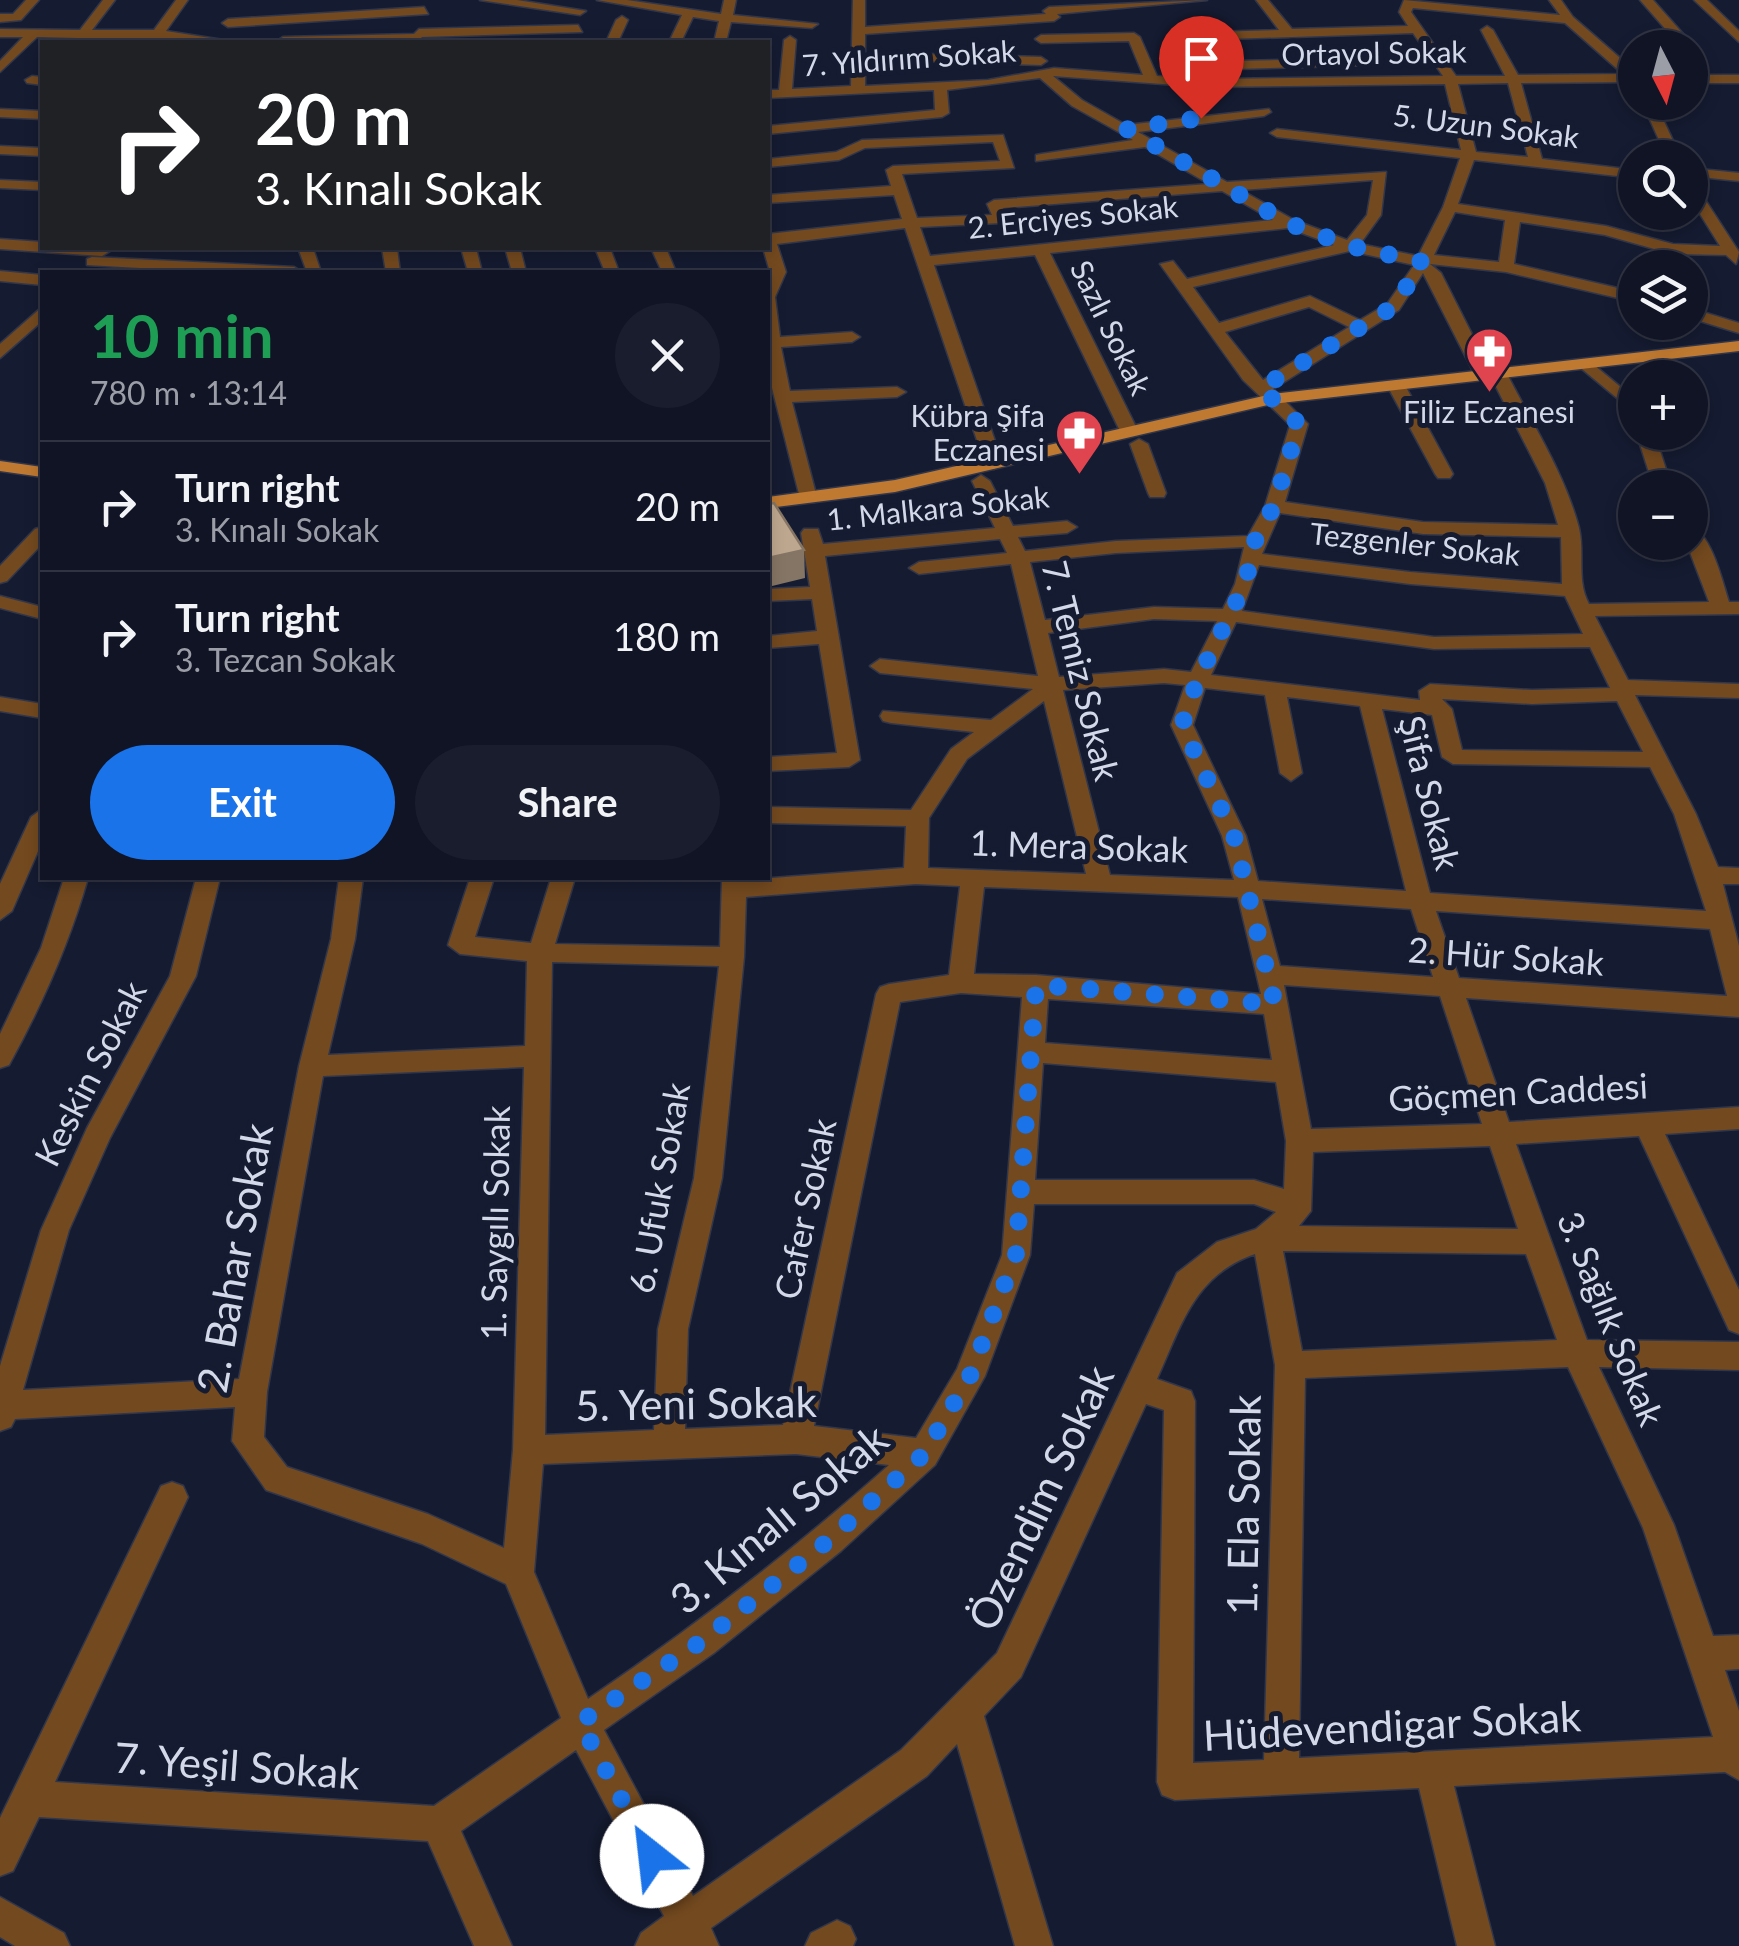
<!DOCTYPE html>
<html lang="en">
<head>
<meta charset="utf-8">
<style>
	:root { --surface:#101425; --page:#191d2d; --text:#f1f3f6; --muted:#9c9ea7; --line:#303342; --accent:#1a73e8 }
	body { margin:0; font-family:Lato,sans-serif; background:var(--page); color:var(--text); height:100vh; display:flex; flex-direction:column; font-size:38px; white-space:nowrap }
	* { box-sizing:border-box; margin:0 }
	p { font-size:32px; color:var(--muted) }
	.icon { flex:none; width:55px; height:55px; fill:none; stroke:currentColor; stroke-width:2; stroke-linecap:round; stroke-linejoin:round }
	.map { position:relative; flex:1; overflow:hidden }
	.panel { position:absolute; left:40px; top:270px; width:730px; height:610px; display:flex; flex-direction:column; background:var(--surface); border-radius:0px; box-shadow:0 5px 15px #0003,0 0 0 2px var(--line) }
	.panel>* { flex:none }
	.guide { position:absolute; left:40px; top:40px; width:730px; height:210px; border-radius:0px; box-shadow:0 5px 15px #0003,0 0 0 2px var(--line); background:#202124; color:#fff; overflow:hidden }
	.needle { width:65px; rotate:174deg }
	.fabs { position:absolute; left:1618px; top:30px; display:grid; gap:20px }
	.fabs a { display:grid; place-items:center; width:90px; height:90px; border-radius:50%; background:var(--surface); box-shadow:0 5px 15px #0003,0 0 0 2px var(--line); font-size:50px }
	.pin { position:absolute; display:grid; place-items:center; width:85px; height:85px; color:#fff; margin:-102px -42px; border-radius:50% 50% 50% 0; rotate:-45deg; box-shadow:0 0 10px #0007 }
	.pin .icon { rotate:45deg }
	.me { position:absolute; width:110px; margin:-55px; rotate:331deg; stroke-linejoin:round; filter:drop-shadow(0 0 8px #0008) }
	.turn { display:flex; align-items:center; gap:35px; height:210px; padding:0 50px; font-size:45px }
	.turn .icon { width:130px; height:130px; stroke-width:2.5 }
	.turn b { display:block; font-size:70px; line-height:85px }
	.round { display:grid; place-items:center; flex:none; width:105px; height:105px; border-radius:52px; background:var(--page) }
	.headline { display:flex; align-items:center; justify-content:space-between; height:170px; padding:0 50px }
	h1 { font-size:60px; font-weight:700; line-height:75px; color:#1e9e55 }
	.primary-button { display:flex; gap:20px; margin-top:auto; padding:20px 50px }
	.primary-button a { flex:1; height:115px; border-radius:60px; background:var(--accent); color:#fff; font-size:40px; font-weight:700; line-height:115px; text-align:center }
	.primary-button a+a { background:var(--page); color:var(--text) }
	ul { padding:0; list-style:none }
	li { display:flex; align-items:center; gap:30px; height:130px; padding:0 50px; border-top:2px solid var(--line) }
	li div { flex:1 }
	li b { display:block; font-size:38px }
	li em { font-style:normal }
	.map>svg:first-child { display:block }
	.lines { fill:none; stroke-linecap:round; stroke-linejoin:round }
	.minor-casing { stroke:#30364b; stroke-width:3 }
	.primary-casing { stroke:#30364b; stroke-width:3 }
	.minor { fill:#73491f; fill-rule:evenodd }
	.primary { fill:#bf7931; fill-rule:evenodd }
	.shaded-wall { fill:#857564 }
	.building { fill:#bea78f; stroke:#857564; stroke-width:2.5 }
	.route { stroke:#1a73e8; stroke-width:18; stroke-dasharray:0 32.4 }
	.labels { text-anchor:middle; stroke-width:10; stroke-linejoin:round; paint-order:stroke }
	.far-street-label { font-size:30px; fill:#d3d9e8; stroke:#151b31 }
	.far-poi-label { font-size:30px; fill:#d3d9e8; stroke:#151b31 }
	.street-label { font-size:35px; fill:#d3d9e8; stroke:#151b31 }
	.near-street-label { font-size:42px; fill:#d3d9e8; stroke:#151b31 }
</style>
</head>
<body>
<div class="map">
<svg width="1739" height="1946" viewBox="0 0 1739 1946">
	<rect width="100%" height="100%" fill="#151b31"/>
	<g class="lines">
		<defs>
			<g id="minor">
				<polygon points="26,0 39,0 21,20 0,22 0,14 13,14"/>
				<polygon points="103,0 115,0 92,30 154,30 176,0 188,0 166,31 236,42 37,37 0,72 0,61 23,37 0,37 0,29 80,30"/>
				<polygon points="480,0 517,0 586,11 580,15"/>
				<polygon points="597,0 627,0 721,14 724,0 736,0 733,15 818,24 812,28 731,22 726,42 714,42 719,21 693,17 681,42 669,42 682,15"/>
				<path d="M853,0H865V27L1046,14L1043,11L1049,7L1207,0L1057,14L1060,17L1054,21L865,34V86L988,80L1054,68L1143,75L1129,41L1041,43L1035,39L1041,35L1134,33L1140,37L1157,76L1206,79L1187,52L1185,40L1170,37L1176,33L1279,30L1256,0H1268L1292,29L1408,26L1399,12L1404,0L1560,15L1549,0H1561L1573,17L1635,71V82L1521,83L1542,159L1635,170V178L1474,160L1458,204L1606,226L1673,244L1720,246L1690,198V183L1695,184L1739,252L1736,264L1726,255L1672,254L1605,235L1520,222L1514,264L1635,292V302L1506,272L1430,264L1441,273L1491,372L1498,369L1507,374C1532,423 1565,474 1579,528C1585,553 1576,580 1589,604L1709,602L1686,542H1690V525C1712,535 1722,580 1729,602H1739V614L1595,616L1628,680L1739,684V698L1635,695L1696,814L1718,867L1739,868V884H1723L1739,946V1017L1466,998L1509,1122L1739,1107V1129L1665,1134L1739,1290V1334L1729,1330L1639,1136L1516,1144L1587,1340L1739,1342V1370L1599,1367L1674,1525L1713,1636L1739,1635V1669L1725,1670L1739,1711V1780L1725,1772L1454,1786L1495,1946H1457L1419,1788L1175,1800L1162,1795L1157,1782L1164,1410L1146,1404L1021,1677L984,1716L1053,1946H1015L957,1744L927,1776L711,1928L719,1946H635L641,1933L664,1916L576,1750L461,1831L512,1946H474L428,1841L39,1817L13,1871L0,1876V1818L161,1486L172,1482L183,1486L188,1497L55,1782L434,1806L561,1718L506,1584L422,1544L266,1490L232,1441L235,1407L15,1419L11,1427L0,1431V1366L41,1230L87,1128L170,976L196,878H220L196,976L110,1138L69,1230L23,1390L239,1379L299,1066L331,939L339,878H363L355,939L328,1055L525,1046L527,961L460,954L448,945L470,878H494L475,937L531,943L551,878H575L555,944L720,947L722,878L746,880L904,868L906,826L768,823V807L911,810L951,749L974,732L891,723L883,721L880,716L883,711L991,720L1033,689L880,673L870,666L880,659L1038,676L1011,564L919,574L909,568L919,562L1007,553L1000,539L825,556L860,760L849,767L768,771V757L837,753L819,644L768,648V636L817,631L812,599L768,601V589L810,587L801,533L804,529H818L823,544L995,528L972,481L981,475L990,481L1013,526L1067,521L1077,527L1067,533L1018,537L1025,551L1116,541L1248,536L1265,506L1290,425L1243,380L1160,264L1173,261L1187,279L1334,245L1288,228L1050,253L1138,431L1129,436L1120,431L1035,255L934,265L1003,464L994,469L985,464L905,228L777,244L786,272L775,297L780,337L852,332L860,337L852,342L781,347L790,391L897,387L906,392L897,397L792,402L817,498L815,502H801L768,372L770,272L763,248H768V234L902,219L894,195L768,203V195L891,186L886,170L893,166L1000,161L993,142L865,148L839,160L768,167V159L836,152L862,140L1003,135L1014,168L902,174L917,218L992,215L987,204L994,200L1209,184L1145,147L1036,161V155L1041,154L1133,140L1072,106L1040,78L947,90L949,113L942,117L768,134V126L935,110L934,90L768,98V90H779L784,40L790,36L796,40L792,89L851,86ZM1413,8L1565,23L1623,74L1518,75L1493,30L1487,26L1481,30L1505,76H1456L1411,12ZM1413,33L1443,76L1220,79L1199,52L1198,40ZM1053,76L1204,87L1445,84L1461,150L1277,129L1270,133L1277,137L1460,158L1443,207L1418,256L1360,244L1381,215L1386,172L1227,182L1138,132L1264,116L1271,112L1269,109L1126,125L1082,100ZM1508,83L1528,157L1476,152L1458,84ZM1373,180L1367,215L1347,240L1294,220L1241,190ZM1222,191L1273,220L930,256L920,227L1001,223L1008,219L1003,208ZM1455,212L1505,220L1499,262L1434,255ZM1350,251L1414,265L1387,304L1360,320L1310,296L1219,323L1193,287ZM1423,273L1475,375L1484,380L1491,377L1545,483L1558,525L1423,522L1285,502L1308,424L1273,389L1399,310ZM1309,307L1349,327L1263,380L1225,332ZM1280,513L1423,534L1561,537L1562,584L1410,572L1262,554ZM1244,547L1235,584L1223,609L1154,607L1045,620L1030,562L1116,553ZM1259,565L1410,584L1565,596L1583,634L1434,637L1242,611ZM1154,619L1217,621L1191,672L1164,669L1059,677L1048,633ZM1236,622L1434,649L1590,647L1610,688L1532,690L1430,684L1419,691L1420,700L1211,675ZM1164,683L1185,685L1171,725L1222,836L1234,880L1110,875L1063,690ZM1205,688L1265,695L1280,773L1291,781L1302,773L1287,697L1360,706L1406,891L1258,881L1246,836L1193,725ZM1442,699L1532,704L1617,701L1643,752L1462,750L1452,709ZM1044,701L1086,874L928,868L929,818L967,759ZM1382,709L1432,715L1442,757L1453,764L1650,767L1674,814L1706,911L1430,893ZM916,884L960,886L949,975L889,984L880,987L876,994L783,1425L685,1429L688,1329L722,1178L744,957L746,897ZM984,887L1238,897L1261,994L1036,975L974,974ZM1262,899L1411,909L1433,977L1280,966ZM1436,911L1710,929L1727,996L1459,978ZM552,962L719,966L694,1178L658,1329L654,1430L545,1435ZM1284,985L1440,996L1482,1124L1311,1129ZM961,993L1022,997L1002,1255L957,1369L916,1438L814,1426L900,1002ZM1048,999L1264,1014L1272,1060L1045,1043ZM1043,1063L1276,1082L1286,1141L1284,1189L1254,1180H1035ZM524,1067L513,1450L504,1548L428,1514L287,1467L264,1437L267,1392L323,1076ZM1490,1146L1518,1229L1299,1226L1311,1211L1313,1152ZM1034,1204H1254L1276,1212L1256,1229L1217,1242L1177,1273L997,1653L901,1750L693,1896L604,1730L714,1653L841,1551L935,1465L985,1376L1030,1255ZM1283,1251L1526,1254L1557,1340L1302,1351ZM1255,1254L1275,1365L1264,1760L1193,1763L1195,1401L1191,1391L1157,1379C1181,1326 1194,1275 1255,1254ZM1568,1367L1643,1528L1713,1737L1299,1758L1305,1378ZM796,1454L889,1465C794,1550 693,1627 588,1699L534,1572L543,1464Z"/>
				<polygon points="1640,0 1653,0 1693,45 1693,51 1682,48"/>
				<polygon points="1694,0 1707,0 1739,31 1739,42"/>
				<polygon points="424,7 428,14 228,27 222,23 228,19"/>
				<polygon points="622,16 628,20 618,42 606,42 616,20"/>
				<polygon points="578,25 582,32 422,37 417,42 277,41 283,37 414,34 419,29"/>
				<polygon points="888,53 1041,57 1047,61 1041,65 883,60"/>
				<polygon points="1369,58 1374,65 1234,69 1228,65 1234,61"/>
				<rect x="1690" y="75" width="49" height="8"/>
				<polygon points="32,76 42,77 42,85 27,83 25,80"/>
				<polygon points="1642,102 1655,102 1681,158 1667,158"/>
				<polygon points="0,109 42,111 42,119 0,117"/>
				<polygon points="0,146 42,148 42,156 0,154"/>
				<polygon points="1690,168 1739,173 1739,181 1690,176"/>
				<polygon points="0,180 42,182 42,190 0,188"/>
				<polygon points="0,239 42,242 42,248 106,248 110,251 102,256 0,249"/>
				<polygon points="298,248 313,248 321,272 307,272"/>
				<polygon points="382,248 397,248 400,272 386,272"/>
				<polygon points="461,248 476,248 482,272 468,272"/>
				<polygon points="505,248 520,248 526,272 512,272"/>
				<polygon points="595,248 610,248 619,272 605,272"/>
				<polygon points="651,248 666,248 676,272 662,272"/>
				<polygon points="92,257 294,267 302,272 210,272 87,265 87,259"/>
				<polygon points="0,271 42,275 42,285 0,281"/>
				<polygon points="42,307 42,321 0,358 0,344"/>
				<polygon points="1690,308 1739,323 1739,333 1690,318"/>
				<polygon points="1588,360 1635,399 1635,413 1582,369 1582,361"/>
				<polygon points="1398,384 1407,389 1453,474 1450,478 1438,478 1435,474 1389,389"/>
				<polygon points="1636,432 1654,432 1672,488 1654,488"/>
				<polygon points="1139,439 1148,444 1166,493 1164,497 1150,497 1148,493 1130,444"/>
				<polygon points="42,527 42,544 7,581 0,583 0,566 35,529"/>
				<polygon points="0,596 42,607 42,619 0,608"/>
				<polygon points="0,697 42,704 42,718 0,711"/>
				<polygon points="42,809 42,842 12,911 0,920 0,884 31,817"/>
				<path d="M64,878H88C69,944 42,1005 9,1065L0,1068V1034L41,948Z"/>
				<polygon points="0,1897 64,1933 70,1946 15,1946 0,1937"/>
				<polygon points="837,1920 850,1926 856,1939 853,1946 805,1946 811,1933"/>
			</g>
			<g id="primary">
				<polygon points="1739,341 1739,351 1272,404 895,492 768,508 768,497 895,480 1272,394"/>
				<polygon points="0,461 42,467 42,477 0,471"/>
			</g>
		</defs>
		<!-- minor casing -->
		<use href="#minor" class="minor-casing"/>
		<!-- primary casing -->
		<use href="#primary" class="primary-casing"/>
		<!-- minor -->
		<use href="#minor" class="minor"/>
		<!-- primary -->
		<use href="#primary" class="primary"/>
	</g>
	<!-- shaded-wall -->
	<polygon class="shaded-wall" points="804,550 805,578 768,587 768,558"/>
	<!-- building -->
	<polygon class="building" points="774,503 804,550 768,558 768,504"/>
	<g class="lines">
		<!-- route -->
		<polyline class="route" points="652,1856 580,1722 702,1641 829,1540 924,1454 970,1376 1016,1254 1036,985 1275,1004 1234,836 1182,725 1197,681 1245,584 1255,541 1274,506 1299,424 1261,388 1393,307 1423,262 1350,246 1288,223 1127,129 1201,118"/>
	</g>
	<!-- icons -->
	<defs>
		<symbol id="pharmacy-pin" viewBox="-11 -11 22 30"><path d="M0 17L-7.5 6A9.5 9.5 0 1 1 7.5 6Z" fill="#e0444e" stroke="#151b31"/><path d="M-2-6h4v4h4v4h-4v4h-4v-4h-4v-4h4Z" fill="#fff"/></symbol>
	</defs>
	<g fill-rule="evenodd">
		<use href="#pharmacy-pin" x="1462" y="324" width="55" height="75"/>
		<use href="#pharmacy-pin" x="1052" y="406" width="55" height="75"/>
	</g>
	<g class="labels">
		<!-- far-street labels -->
		<g class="far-street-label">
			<text transform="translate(1374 54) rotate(-1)" y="10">Ortayol Sokak</text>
			<text transform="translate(909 59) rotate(-4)" y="10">7. Yıldırım Sokak</text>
			<text transform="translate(1486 127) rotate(7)" y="10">5. Uzun Sokak</text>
			<text transform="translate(1073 218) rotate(-6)" y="10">2. Erciyes Sokak</text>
			<text transform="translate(1110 328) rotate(64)" y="10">Sazlı Sokak</text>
			<text transform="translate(938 509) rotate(-6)" y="10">1. Malkara Sokak</text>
			<text transform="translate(1415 545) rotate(6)" y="10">Tezgenler Sokak</text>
		</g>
		<!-- far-poi labels -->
		<g class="far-poi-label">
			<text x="1489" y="423">Filiz Eczanesi</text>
			<text x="1045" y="427" text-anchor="end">Kübra Şifa<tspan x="1045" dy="34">Eczanesi</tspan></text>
		</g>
		<!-- street labels -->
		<g class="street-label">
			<text transform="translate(1080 671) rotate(76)" y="12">7. Temiz Sokak</text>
			<text transform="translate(1429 793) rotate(76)" y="12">Şifa Sokak</text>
			<text transform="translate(1079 847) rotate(2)" y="12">1. Mera Sokak</text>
			<text transform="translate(1506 957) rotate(4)" y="12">2. Hür Sokak</text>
			<text transform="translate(91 1074) rotate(-63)" y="12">Keskin Sokak</text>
			<text transform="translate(1518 1093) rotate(-3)" y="12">Göçmen Caddesi</text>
			<text transform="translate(660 1188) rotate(-80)" y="12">6. Ufuk Sokak</text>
			<text transform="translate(806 1209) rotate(-78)" y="12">Cafer Sokak</text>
			<text transform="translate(496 1223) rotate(-89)" y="12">1. Saygılı Sokak</text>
			<text transform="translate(1610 1319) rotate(68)" y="12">3. Sağlık Sokak</text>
		</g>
		<!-- near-street labels -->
		<g class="near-street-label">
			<text transform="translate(235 1258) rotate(-80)" y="15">2. Bahar Sokak</text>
			<text transform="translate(696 1404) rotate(-1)" y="15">5. Yeni Sokak</text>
			<text transform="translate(1041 1498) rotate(-65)" y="15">Özendim Sokak</text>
			<text transform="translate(1244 1505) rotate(-89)" y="15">1. Ela Sokak</text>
			<text transform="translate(779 1519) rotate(-40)" y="15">3. Kınalı Sokak</text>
			<text transform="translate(1392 1726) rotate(-3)" y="15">Hüdevendigar Sokak</text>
			<text transform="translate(237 1766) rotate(4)" y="15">7. Yeşil Sokak</text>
		</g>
	</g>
</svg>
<div class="fabs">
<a><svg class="needle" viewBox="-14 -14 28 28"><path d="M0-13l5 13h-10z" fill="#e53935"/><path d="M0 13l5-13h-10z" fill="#9c9ea7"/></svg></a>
<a><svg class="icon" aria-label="search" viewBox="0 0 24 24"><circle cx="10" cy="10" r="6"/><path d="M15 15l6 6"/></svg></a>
<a><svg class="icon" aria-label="layers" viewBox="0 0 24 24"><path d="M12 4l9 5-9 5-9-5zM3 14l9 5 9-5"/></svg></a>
<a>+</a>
<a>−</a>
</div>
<div class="pin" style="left:1201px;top:118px;background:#d93025"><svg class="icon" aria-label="arrive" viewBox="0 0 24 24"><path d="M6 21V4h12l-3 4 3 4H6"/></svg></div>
<svg class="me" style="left:652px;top:1856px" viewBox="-20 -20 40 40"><circle r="19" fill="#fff"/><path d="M0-13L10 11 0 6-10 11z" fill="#1a73e8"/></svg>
<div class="guide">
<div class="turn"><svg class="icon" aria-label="right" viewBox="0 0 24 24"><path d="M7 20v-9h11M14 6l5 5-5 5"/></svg><div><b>20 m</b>3. Kınalı Sokak</div></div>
</div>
<section class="panel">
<div class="headline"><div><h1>10 min</h1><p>780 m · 13:14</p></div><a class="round"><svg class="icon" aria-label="close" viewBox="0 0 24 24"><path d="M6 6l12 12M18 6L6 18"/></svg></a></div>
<ul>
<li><svg class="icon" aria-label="right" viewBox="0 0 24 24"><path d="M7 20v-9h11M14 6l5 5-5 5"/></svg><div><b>Turn right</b><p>3. Kınalı Sokak</p></div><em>20 m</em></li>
<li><svg class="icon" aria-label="right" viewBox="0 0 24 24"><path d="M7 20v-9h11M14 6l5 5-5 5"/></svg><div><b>Turn right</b><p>3. Tezcan Sokak</p></div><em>180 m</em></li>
</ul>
<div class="primary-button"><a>Exit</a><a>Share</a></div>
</section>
</div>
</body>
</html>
